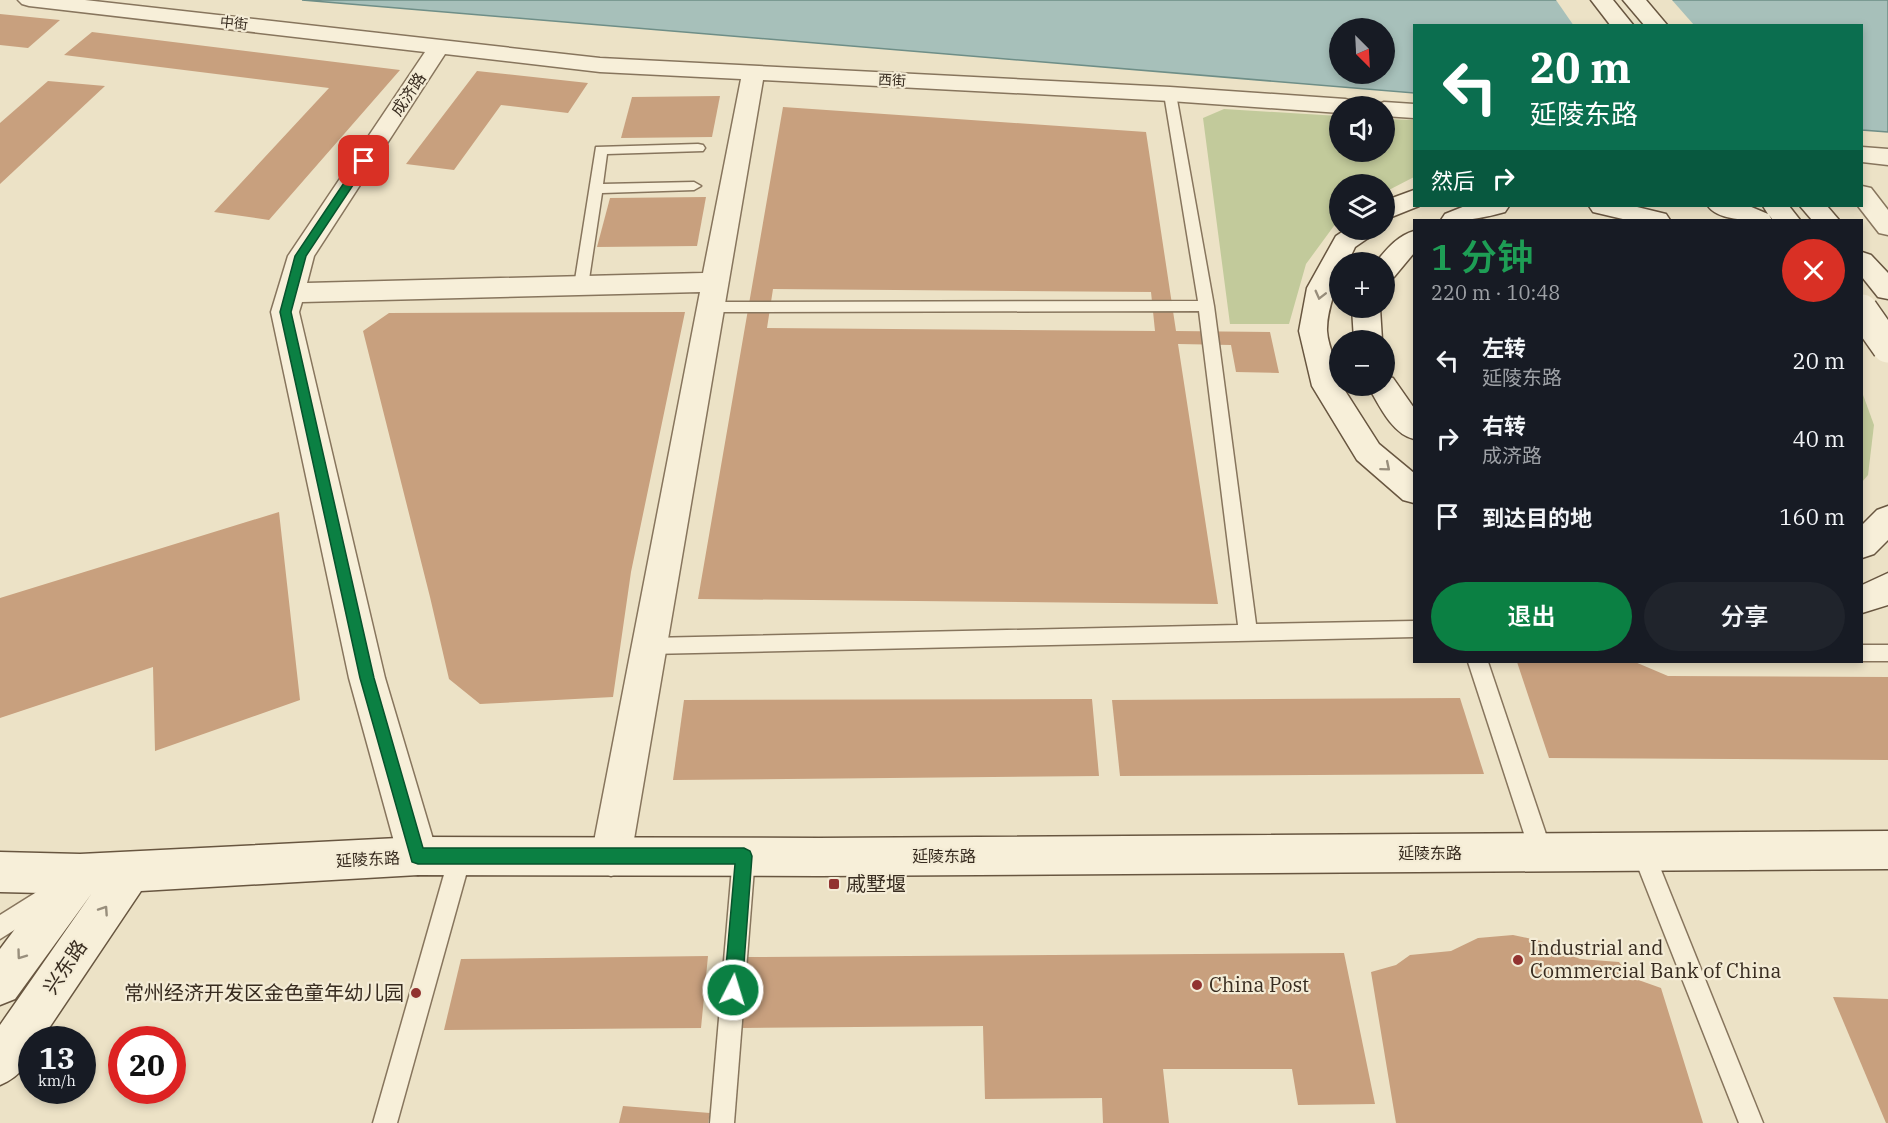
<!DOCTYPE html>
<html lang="zh">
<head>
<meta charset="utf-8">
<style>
	:root { --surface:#171b24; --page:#20242c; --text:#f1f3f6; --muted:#9ea1a6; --accent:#0b8043 }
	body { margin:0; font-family:"IBM Plex Serif","Noto Sans SC",serif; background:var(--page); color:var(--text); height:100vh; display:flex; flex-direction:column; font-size:22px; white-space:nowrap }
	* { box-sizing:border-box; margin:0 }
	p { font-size:20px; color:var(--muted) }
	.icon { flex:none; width:33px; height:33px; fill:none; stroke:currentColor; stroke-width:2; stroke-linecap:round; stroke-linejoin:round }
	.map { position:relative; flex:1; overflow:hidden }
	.panel { position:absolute; left:1413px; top:219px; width:450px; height:444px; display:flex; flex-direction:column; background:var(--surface); border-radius:0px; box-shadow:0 3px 9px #0003 }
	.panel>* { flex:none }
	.hud { position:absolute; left:1413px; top:24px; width:450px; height:183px; border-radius:0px; box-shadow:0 3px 9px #0003; background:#0b6e4f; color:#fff; overflow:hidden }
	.needle { width:39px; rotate:156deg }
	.fabs { position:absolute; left:1329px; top:18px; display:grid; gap:12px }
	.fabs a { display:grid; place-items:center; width:66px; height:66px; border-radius:50%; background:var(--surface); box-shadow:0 3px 9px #0003; font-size:30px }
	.speed { position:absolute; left:18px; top:1026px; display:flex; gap:12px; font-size:30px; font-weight:700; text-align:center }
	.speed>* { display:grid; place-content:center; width:78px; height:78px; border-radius:50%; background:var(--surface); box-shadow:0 3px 9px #0003; line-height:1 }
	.speed small { font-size:15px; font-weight:400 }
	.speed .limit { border:9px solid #d22; background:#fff; color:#111 }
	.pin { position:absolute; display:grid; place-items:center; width:51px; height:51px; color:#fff; margin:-26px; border-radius:12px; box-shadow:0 3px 9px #0006 }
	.me { position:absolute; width:66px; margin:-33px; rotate:5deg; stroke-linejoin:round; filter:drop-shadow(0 0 4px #0008) }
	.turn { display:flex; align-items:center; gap:21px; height:126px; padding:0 18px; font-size:27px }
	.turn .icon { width:78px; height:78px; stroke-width:2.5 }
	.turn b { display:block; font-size:42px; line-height:51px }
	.then { display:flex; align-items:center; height:57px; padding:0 18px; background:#0003; gap:12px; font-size:22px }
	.round { display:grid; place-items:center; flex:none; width:63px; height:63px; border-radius:32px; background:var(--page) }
	.overview { display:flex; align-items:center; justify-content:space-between; height:102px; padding:0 18px }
	h1 { font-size:36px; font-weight:600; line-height:45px; color:#1e9e55 }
	.primary-button { display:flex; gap:12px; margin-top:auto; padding:12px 18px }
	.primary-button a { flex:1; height:69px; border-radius:36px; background:var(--accent); color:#fff; font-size:24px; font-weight:600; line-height:69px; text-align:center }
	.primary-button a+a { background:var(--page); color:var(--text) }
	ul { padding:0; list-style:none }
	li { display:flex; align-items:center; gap:18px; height:78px; padding:0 18px }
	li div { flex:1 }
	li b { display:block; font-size:22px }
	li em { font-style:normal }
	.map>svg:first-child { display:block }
	.green { fill:#c2ca9b }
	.water { fill:#a7c0ba; stroke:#6e8e87; stroke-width:1.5; fill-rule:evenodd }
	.pier { fill:#ece2c6 }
	.building { fill:#c8a07e; fill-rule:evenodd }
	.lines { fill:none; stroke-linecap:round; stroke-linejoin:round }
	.lane-casing { stroke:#87755d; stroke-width:3 }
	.street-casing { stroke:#87755d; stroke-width:3 }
	.secondary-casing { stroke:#685640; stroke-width:3 }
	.lane { fill:#f7efd9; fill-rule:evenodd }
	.street { fill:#f7efd9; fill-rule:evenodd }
	.secondary { fill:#f7efd9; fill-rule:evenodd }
	.secondary-bridge-casing { stroke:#685640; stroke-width:34; stroke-linecap:butt }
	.secondary-bridge { stroke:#f7efd9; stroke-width:31 }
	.oneway { stroke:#988e7c }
	.route { fill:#0b8043; stroke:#07532c; stroke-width:1.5 }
	.poi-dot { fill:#923330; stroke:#f4ecd6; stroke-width:2 }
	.labels { text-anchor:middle; stroke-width:4.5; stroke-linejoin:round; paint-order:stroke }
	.far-street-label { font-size:14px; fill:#382c20; stroke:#f4ecd6 }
	.street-label { font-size:16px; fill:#382c20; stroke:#f4ecd6 }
	.near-poi-label { font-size:20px; fill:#382c20; stroke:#f4ecd6; text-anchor:start }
	.near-street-label { font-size:20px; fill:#382c20; stroke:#f4ecd6 }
</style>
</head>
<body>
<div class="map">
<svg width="1888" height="1123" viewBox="0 0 1888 1123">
	<rect width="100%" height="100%" fill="#ece2c6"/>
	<!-- green -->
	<g class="green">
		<polygon points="1224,109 1339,116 1340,152 1384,152 1385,119 1414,120 1414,177 1385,192 1384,184 1340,184 1339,219 1306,264 1289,324 1230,324 1203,118"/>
		<polygon points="1862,392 1874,425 1868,475 1862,482"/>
	</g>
	<!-- water -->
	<path class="water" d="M302,0H1888V132L1862,130V26H1414V93ZM1340,28H1384V74H1340Z"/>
	<!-- pier -->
	<polygon class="pier" points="1556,0 1672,0 1694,25 1574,26"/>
	<!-- building -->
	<g class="building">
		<polygon points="0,14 60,20 28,48 0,45"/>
		<polygon points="92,32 400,70 269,220 214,212 329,88 64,55"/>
		<polygon points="477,71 588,83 568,113 501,105 454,170 406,164"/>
		<polygon points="48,81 105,86 0,184 0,123"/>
		<polygon points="720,96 712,137 621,138 632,97"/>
		<path d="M783,107L1146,132L1176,331L1270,332L1279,373L1236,372L1231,345L1178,344L1218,604L698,599ZM773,289L1151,292L1155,331L767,328Z"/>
		<polygon points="706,197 697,246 597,247 610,198"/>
		<polygon points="685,312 631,572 613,697 480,704 449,679 430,597 363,331 389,313"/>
		<polygon points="279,512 300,700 155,751 153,667 0,718 0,598"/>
		<polygon points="1517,662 1635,662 1668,676 1888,677 1888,760 1549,758"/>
		<polygon points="1460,698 1484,774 1120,776 1112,700"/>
		<polygon points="1092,699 1099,776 673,780 684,700"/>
		<polygon points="1513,935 1541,941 1580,959 1619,962 1630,977 1661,988 1703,1123 1396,1123 1371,972 1396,965 1410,955 1451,951 1478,938"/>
		<polygon points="1344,953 1375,1104 1298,1105 1292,1069 1163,1069 1169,1123 1103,1123 1102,1098 985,1099 983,1026 740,1028 747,957"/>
		<polygon points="708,956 701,1028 444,1030 461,959"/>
		<polygon points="1833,997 1888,999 1888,1123 1886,1123"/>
		<polygon points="623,1106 710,1113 708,1123 619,1123"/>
	</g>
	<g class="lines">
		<defs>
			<g id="lane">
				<polygon points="1170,90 1176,94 1214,306 1256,624 1414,621 1414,637 649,654 642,652 640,646 642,640 649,638 1238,625 1199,311 711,312 703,307 711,302 1198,301 1164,94"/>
				<polygon points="698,144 703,145 705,148 703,151 607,154 603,184 694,182 701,186 694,190 602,193 588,286 581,291 576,290 574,286 596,147"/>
				<rect x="1862" y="645" width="26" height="16"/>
				<polygon points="1468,662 1488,662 1552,852 1549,859 1541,862 1533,859 1530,852"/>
				<polygon points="1643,842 1651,845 1763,1123 1739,1123 1632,852 1635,845"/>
				<polygon points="744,845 752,849 755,856 734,1123 710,1123 733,856 736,849"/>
				<polygon points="460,846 468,850 471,857 397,1123 373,1123 449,857 452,850"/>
				<polygon points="51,883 59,886 62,894 59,902 0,939 0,915"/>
			</g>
			<g id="street">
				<path d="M18,0H85L600,58L1170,87L1345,99L1353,101L1357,106H1340V113L1170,101L763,80L631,857L625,871L611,876L597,871L591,857L700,292L302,302L299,312L385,678L438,856L432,870L418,875L404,870L398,856L349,678L271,312L288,256L425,52L29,6L22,4ZM445,54L600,72L741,79L703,273L307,283L314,256Z"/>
				<polygon points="1384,102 1414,104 1414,118 1384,116 1384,106 1374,106"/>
				<polygon points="1862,147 1888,149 1888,165 1862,162"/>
				<polygon points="1862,186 1871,188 1888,210 1888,235 1879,233 1858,206 1862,206"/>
			</g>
			<g id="secondary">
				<polygon points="1591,0 1613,0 1634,26 1611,26"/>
				<polygon points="1623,0 1646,0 1668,26 1645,26"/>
				<polygon points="1414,190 1414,206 1419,206 1384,220 1384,201"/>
				<path d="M1465,206H1509L1505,212C1483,218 1464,222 1441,220L1445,214Z"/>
				<polygon points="1589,206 1633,206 1666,214 1670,220 1627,220 1593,212"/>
				<path d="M1708,206H1749L1768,214L1763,206H1789L1800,220H1773L1769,215L1772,220C1754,220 1719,222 1708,206Z"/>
				<polygon points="1800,206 1827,206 1839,220 1812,220"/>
				<path d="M1345,230H1375L1371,236L1355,247L1348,262H1340C1340,285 1326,307 1327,331C1328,349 1340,367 1340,386H1342L1379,444L1414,473V503L1403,500L1357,460L1312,386L1299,331L1307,288L1336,236Z"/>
				<path d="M1414,231V253L1394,277L1384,280V262H1376C1387,249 1397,236 1414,231Z"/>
				<polygon points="1862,252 1871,255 1888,273 1888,299 1878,297 1862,277"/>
				<polygon points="1352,308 1380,308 1382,340 1354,340"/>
				<path d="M1384,376L1393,378L1414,408V439C1392,434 1379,405 1368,386H1384Z"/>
				<polygon points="1888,506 1888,540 1874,554 1862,558 1862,525 1877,510"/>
				<polygon points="1888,573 1888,605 1862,613 1862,585"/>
				<path d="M1888,831V869L819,876L418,875L141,891L41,1040H32C32,1062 21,1076 0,1085V1025L92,893L15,999L0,1005V949L42,893L0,892V852L80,854L418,837L819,838Z"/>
			</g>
		</defs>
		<!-- lane casing -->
		<use href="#lane" class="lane-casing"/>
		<!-- street casing -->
		<use href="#street" class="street-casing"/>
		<!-- secondary casing -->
		<use href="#secondary" class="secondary-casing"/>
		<!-- lane -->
		<use href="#lane" class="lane"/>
		<!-- street -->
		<use href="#street" class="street"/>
		<!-- secondary -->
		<use href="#secondary" class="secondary"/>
		<defs>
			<polyline id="secondary-bridge" points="1862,310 1888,347"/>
		</defs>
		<!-- secondary-bridge casing -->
		<use href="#secondary-bridge" class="secondary-bridge-casing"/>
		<!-- secondary-bridge -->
		<use href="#secondary-bridge" class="secondary-bridge"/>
	</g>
	<!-- one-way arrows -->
	<defs><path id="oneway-chevron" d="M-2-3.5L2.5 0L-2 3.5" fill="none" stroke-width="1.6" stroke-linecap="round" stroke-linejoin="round" transform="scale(1.5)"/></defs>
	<g class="oneway">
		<use href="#oneway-chevron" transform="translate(1320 295) rotate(104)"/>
		<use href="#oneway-chevron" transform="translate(1386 467) rotate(40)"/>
		<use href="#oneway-chevron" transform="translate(104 910) rotate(-56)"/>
		<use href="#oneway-chevron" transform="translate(21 955) rotate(126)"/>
	</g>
	<!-- route -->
	<polygon class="route" points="364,158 369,161 306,256 291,312 374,678 423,848 744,848 750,851 752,856 742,990 739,996 733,998 727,996 724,990 735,864 418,864 412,862 360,678 280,312 295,256 360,159"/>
	<!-- markers -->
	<g class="poi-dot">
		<rect x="828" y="878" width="12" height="12" rx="3"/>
		<circle cx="1518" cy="960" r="6"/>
		<circle cx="1197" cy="985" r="6"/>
		<circle cx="416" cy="993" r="6"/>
	</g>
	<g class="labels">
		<!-- far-street labels -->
		<g class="far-street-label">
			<text transform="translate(234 23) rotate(6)" y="5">中街</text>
			<text transform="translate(892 80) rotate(3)" y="5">西街</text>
		</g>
		<!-- street labels -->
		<g class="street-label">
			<text transform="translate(408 94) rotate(-56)" y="6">成济路</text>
			<text x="1430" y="859">延陵东路</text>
			<text x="944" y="862">延陵东路</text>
			<text transform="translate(368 859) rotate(-3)" y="6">延陵东路</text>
		</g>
		<!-- near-poi labels -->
		<g class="near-poi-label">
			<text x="846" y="891">戚墅堰</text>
			<text x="1530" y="955">Industrial and<tspan x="1530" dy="23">Commercial Bank of China</tspan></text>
			<text x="1209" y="992">China Post</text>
			<text x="404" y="1000" text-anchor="end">常州经济开发区金色童年幼儿园</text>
		</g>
		<!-- near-street labels -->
		<g class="near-street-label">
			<text transform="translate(65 967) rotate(-56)" y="7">兴东路</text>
		</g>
	</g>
</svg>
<div class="fabs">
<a><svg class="needle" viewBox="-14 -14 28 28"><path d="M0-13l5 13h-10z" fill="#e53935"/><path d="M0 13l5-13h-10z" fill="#9ea1a6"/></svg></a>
<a><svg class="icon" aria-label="sound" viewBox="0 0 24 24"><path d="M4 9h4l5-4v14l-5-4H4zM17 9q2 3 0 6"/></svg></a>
<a><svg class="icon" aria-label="layers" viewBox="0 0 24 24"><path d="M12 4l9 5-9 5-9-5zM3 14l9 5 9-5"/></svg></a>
<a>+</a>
<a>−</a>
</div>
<div class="speed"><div>13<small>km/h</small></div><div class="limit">20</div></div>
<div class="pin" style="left:364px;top:161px;background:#d93025"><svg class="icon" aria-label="arrive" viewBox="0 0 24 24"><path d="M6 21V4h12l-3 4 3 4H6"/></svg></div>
<svg class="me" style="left:733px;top:990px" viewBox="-20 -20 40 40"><circle r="17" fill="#0b8043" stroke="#fff" stroke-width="3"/><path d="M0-11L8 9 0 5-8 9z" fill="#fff"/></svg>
<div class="hud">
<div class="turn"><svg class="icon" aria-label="left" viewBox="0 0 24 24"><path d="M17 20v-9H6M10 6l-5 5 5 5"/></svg><div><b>20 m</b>延陵东路</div></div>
<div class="then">然后<svg class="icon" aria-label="right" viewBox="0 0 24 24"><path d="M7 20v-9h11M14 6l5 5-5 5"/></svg></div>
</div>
<section class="panel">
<div class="overview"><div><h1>1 分钟</h1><p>220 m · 10:48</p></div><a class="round" style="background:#d93025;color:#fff"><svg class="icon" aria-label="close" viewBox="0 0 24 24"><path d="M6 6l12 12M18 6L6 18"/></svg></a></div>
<ul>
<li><svg class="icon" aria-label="left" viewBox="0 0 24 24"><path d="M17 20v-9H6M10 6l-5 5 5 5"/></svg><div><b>左转</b><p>延陵东路</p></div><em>20 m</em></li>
<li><svg class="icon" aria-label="right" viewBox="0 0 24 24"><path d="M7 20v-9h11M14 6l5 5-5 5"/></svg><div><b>右转</b><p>成济路</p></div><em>40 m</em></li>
<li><svg class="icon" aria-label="arrive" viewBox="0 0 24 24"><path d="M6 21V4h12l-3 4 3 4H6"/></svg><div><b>到达目的地</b></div><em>160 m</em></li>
</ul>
<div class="primary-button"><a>退出</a><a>分享</a></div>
</section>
</div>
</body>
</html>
